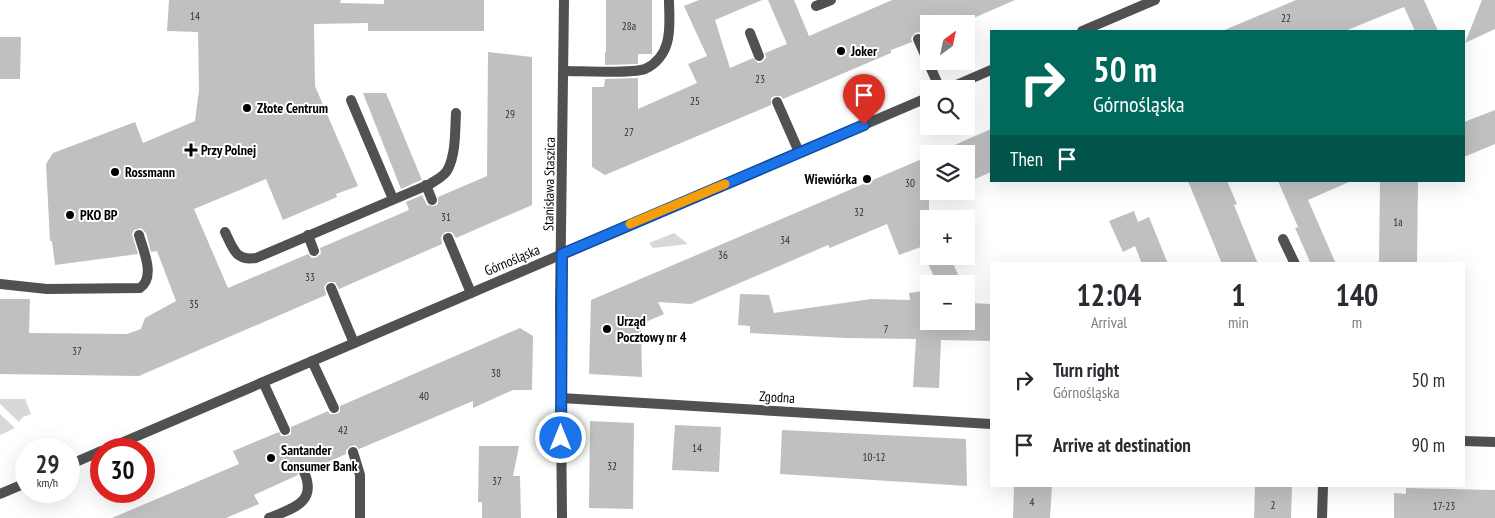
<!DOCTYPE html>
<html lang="en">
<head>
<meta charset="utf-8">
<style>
	:root { --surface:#fff; --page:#f7f7f7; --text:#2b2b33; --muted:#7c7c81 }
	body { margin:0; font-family:"PT Sans Narrow",sans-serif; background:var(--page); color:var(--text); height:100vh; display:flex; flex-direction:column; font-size:19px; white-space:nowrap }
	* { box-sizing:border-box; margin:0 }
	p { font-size:16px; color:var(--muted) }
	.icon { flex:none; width:28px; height:28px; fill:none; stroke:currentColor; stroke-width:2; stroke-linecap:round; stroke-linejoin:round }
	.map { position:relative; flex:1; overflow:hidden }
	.drawer { position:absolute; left:990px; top:262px; width:475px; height:225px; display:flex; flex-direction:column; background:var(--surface); border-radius:0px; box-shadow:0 5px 20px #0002 }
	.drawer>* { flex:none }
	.hud { position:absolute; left:990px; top:30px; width:475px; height:152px; border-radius:0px; box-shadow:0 5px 20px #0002; background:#00695c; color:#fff; overflow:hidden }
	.needle { width:32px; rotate:33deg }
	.fabs { position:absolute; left:920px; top:15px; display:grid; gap:10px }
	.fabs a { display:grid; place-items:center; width:55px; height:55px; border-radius:0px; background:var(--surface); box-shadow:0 5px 20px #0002; font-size:25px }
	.speed { position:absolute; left:15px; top:438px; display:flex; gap:10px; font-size:25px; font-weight:700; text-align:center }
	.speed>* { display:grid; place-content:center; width:65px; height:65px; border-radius:50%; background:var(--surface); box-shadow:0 5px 20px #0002; line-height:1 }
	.speed small { font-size:12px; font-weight:400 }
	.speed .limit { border:8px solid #d22; background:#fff; color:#111 }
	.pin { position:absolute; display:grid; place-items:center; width:42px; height:42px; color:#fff; margin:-51px -21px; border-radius:50% 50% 50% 0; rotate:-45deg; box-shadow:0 0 5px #0007 }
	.pin .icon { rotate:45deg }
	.me { position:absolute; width:55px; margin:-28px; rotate:0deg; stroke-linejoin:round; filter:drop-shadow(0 0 4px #0008) }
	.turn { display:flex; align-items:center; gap:18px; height:105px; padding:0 20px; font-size:22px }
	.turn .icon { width:65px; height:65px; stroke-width:2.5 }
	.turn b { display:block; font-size:35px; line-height:42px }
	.then { display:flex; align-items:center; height:48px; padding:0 20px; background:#0003; gap:10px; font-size:19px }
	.eta { display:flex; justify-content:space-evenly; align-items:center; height:85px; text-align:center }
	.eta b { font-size:30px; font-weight:700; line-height:35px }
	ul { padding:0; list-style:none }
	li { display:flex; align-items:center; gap:15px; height:65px; padding:0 20px }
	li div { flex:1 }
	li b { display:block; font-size:19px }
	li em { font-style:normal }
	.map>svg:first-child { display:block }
	.green { fill:#d8d8d8 }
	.building { fill:#c0c0c0 }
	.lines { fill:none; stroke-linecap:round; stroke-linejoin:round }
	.service { stroke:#515151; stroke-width:10 }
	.minor { stroke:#515151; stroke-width:10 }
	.tertiary { stroke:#515151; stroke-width:10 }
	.route-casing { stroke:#114b97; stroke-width:12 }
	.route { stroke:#1a73e8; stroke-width:9 }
	.slow { stroke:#f59e0b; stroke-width:9 }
	.poi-dot { fill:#000; stroke:#fff; stroke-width:2 }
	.labels { text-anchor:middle; stroke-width:4; stroke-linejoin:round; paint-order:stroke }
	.number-label { font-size:11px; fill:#303030 }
	.poi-label { font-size:14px; font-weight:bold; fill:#000; stroke:#fff; text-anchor:start }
	.street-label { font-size:14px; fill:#000; stroke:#fff }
</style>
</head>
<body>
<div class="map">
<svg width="1495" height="518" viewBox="0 0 1495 518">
	<rect width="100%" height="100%" fill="#fff"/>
	<!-- green -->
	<g class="green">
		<polygon points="674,233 688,244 653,248 649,243"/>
		<polygon points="0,399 25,399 31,414 23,417 19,422 0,404"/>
		<polygon points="0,414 15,428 0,435"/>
	</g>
	<!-- building -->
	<g class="building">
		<polygon points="169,0 341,0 340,3 384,4 384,0 484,0 484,31 368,31 368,23 314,24 315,86 358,186 336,194 337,197 283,220 266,179 194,209 228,288 308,254 312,258 317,257 321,253 320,248 409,210 406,202 422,195 427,205 434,206 438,204 438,197 487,176 488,52 532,57 532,205 456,238 452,232 445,232 441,237 442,244 339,289 335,282 328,282 324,287 326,295 139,376 0,374 0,299 30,299 29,333 127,334 141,329 145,318 176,301 157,251 151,252 146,233 141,228 134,230 132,234 138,254 55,265 52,241 50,241 46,164 53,153 135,122 143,143 195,121 199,90 198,32 167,31"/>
		<polygon points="606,0 652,0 652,54 638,54 638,64 605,65 605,52 606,52"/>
		<polygon points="699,0 762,0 715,20 730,68 753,58 758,63 762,62 766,58 765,53 787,44 768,0 794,0 809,36 892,0 1015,0 960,24 921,24 926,35 924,36 919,32 915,33 911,38 912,42 891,50 891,53 783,99 781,96 775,96 771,98 771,105 605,175 592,167 592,87 604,87 605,79 638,78 638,109 697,83 688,64 707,56 684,6"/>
		<polygon points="1296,0 1424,0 1438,31 1415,31 1404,7 1345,31 1222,31"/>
		<polygon points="1482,0 1495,0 1495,29 1465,43"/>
		<polygon points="0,37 21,37 20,79 0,79"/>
		<polygon points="363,93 386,93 422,180 421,180 401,189"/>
		<polygon points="1495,110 1495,144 1464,157 1464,122"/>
		<polygon points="991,129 991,172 966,183 966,154 934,154"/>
		<polygon points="929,156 929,191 946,191 929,199 929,244 899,255 887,224 830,248 828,245 691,304 658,302 664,314 641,324 642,377 589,374 591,300"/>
		<polygon points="1188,181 1227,181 1237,204 1234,205 1258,264 1222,264"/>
		<polygon points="1278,181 1351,181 1308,200 1336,264 1311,264 1295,228 1298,227"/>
		<polygon points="1380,181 1418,181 1417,264 1379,264"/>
		<polygon points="1134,211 1138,222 1149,217 1168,264 1142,264 1135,246 1123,252 1109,221"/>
		<polygon points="925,256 950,256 962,284 937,284"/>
		<polygon points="929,290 929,321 966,321 966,294 970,303 991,304 991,341 941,340 939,388 913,387 916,339 846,338 750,333 750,326 738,325 740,294 769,295 774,313 871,299 910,300 909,293"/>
		<polygon points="520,328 533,336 532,390 513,390 473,408 473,401 359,449 355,445 351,446 346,450 346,454 310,470 306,465 301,466 297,470 298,475 254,495 259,504 226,518 112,518 239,464 233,451 279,432 281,436 287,436 291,434 291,427 328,411 330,414 336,414 340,412 340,406"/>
		<polygon points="590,421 634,423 633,509 589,508"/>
		<polygon points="675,425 721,427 719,472 672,470"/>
		<polygon points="782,430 966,439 967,486 780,474"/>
		<polygon points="479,446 519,446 513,476 520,476 521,518 482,518 482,502 478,502"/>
		<polygon points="1014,486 1052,486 1050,518 1013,518"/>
		<polygon points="1255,486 1292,486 1291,518 1254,518"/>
		<polygon points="1406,488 1495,490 1495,518 1394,518 1394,493 1406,494"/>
	</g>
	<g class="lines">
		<!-- service -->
		<g class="service">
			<polyline points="816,6 831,0"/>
			<polyline points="750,33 759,56"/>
			<polyline points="918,39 940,89"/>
			<path d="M564,71C581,71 632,74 645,69C656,64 664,54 667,43C671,29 669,14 669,0"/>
			<polyline points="351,100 393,199"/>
			<polyline points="777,102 799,152"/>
			<polyline points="426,185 432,200"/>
			<path d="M225,232C233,248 235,261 256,258L430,184C436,180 445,176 448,169C456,153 455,130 456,113"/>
			<polyline points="308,235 314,251"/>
			<polyline points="448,238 471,293"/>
			<polyline points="1283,239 1295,264"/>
			<path d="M0,284L47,289L140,288C156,277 143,250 139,235"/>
			<polyline points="331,288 354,343"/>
			<polyline points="312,361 334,408"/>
			<polyline points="263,382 285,430"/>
			<polyline points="353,452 360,475 360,518"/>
			<path d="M269,518C291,509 318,503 304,472"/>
			<polyline points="1322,518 1323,486"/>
		</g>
		<!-- minor -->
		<g class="minor">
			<polyline points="561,398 991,424"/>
			<polyline points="1464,441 1495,442"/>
			<polyline points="562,518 560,306 564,0"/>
		</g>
		<!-- tertiary -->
		<g class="tertiary">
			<polyline points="1082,31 1155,0"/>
			<polyline points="947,89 991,70"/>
			<polyline points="107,449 929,97"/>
			<polyline points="69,465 101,451"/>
			<polyline points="0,494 26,483"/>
		</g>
	</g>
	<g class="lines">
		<defs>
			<polyline id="route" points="561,438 562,254 864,125"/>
		</defs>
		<!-- route casing -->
		<use href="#route" class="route-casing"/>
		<!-- route -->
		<use href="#route" class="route"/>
		<!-- slow -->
		<polyline class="slow" points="630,224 725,184"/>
	</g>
	<!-- markers -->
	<g class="poi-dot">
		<circle cx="841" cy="51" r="5"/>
		<circle cx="247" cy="108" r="5"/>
		<path d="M188.5 142.5h5v5h5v5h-5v5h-5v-5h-5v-5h5z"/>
		<circle cx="115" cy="172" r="5"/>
		<circle cx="867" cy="179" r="5"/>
		<circle cx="70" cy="215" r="5"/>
		<circle cx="607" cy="329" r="5"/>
		<circle cx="271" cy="458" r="5"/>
	</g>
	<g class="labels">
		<!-- number labels -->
		<g class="number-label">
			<text x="195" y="20">14</text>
			<text x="1286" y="22">22</text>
			<text x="629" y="30">28a</text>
			<text x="760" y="83">23</text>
			<text x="695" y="105">25</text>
			<text x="510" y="118">29</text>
			<text x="629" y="136">27</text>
			<text x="910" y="187">30</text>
			<text x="859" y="216">32</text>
			<text x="446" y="221">31</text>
			<text x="1398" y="226">1a</text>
			<text x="785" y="244">34</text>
			<text x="723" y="259">36</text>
			<text x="310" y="281">33</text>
			<text x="194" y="308">35</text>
			<text x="886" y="333">7</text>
			<text x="77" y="355">37</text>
			<text x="496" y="377">38</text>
			<text x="424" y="400">40</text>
			<text x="343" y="434">42</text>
			<text x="697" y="452">14</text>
			<text x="874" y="461">10-12</text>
			<text x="612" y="470">32</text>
			<text x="497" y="485">37</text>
			<text x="1032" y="506">4</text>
			<text x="1273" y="509">2</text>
			<text x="1444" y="510">17-23</text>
		</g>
		<!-- poi labels -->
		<g class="poi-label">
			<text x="851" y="56">Joker</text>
			<text x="257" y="113">Złote Centrum</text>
			<text x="201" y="155">Przy Polnej</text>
			<text x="125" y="177">Rossmann</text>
			<text x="857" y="184" text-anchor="end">Wiewiórka</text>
			<text x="80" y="220">PKO BP</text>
			<text x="617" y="326">Urząd<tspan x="617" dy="16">Pocztowy nr 4</tspan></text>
			<text x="281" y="455">Santander<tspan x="281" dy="16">Consumer Bank</tspan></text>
		</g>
		<!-- street labels -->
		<g class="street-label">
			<text transform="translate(549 184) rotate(-89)" y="5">Stanisława Staszica</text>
			<text transform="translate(512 260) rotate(-23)" y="5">Górnośląska</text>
			<text transform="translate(777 397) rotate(3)" y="5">Zgodna</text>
		</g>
	</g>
</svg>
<div class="fabs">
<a><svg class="needle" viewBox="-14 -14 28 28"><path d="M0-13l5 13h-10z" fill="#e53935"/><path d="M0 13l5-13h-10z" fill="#7c7c81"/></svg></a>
<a><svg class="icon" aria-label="search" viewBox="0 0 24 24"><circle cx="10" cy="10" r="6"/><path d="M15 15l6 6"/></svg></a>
<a><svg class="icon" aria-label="layers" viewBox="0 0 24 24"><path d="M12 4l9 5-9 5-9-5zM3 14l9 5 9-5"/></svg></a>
<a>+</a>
<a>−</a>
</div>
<div class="speed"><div>29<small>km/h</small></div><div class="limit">30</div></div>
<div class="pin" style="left:864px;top:125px;background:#d93025"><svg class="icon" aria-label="arrive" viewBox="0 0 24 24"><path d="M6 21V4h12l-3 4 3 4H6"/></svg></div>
<svg class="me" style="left:561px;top:438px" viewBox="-20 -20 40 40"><circle r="17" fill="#1a73e8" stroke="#fff" stroke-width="3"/><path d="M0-11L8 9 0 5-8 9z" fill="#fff"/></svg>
<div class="hud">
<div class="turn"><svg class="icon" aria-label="right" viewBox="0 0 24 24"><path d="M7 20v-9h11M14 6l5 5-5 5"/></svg><div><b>50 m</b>Górnośląska</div></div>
<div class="then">Then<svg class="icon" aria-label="arrive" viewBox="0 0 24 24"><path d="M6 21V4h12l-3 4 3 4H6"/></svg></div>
</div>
<section class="drawer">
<div class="eta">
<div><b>12:04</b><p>Arrival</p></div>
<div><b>1</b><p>min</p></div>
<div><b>140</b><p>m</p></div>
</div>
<ul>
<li><svg class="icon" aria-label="right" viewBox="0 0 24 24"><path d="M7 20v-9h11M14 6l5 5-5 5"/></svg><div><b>Turn right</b><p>Górnośląska</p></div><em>50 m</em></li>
<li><svg class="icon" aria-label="arrive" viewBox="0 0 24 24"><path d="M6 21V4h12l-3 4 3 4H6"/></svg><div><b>Arrive at destination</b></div><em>90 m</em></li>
</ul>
</section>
</div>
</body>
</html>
